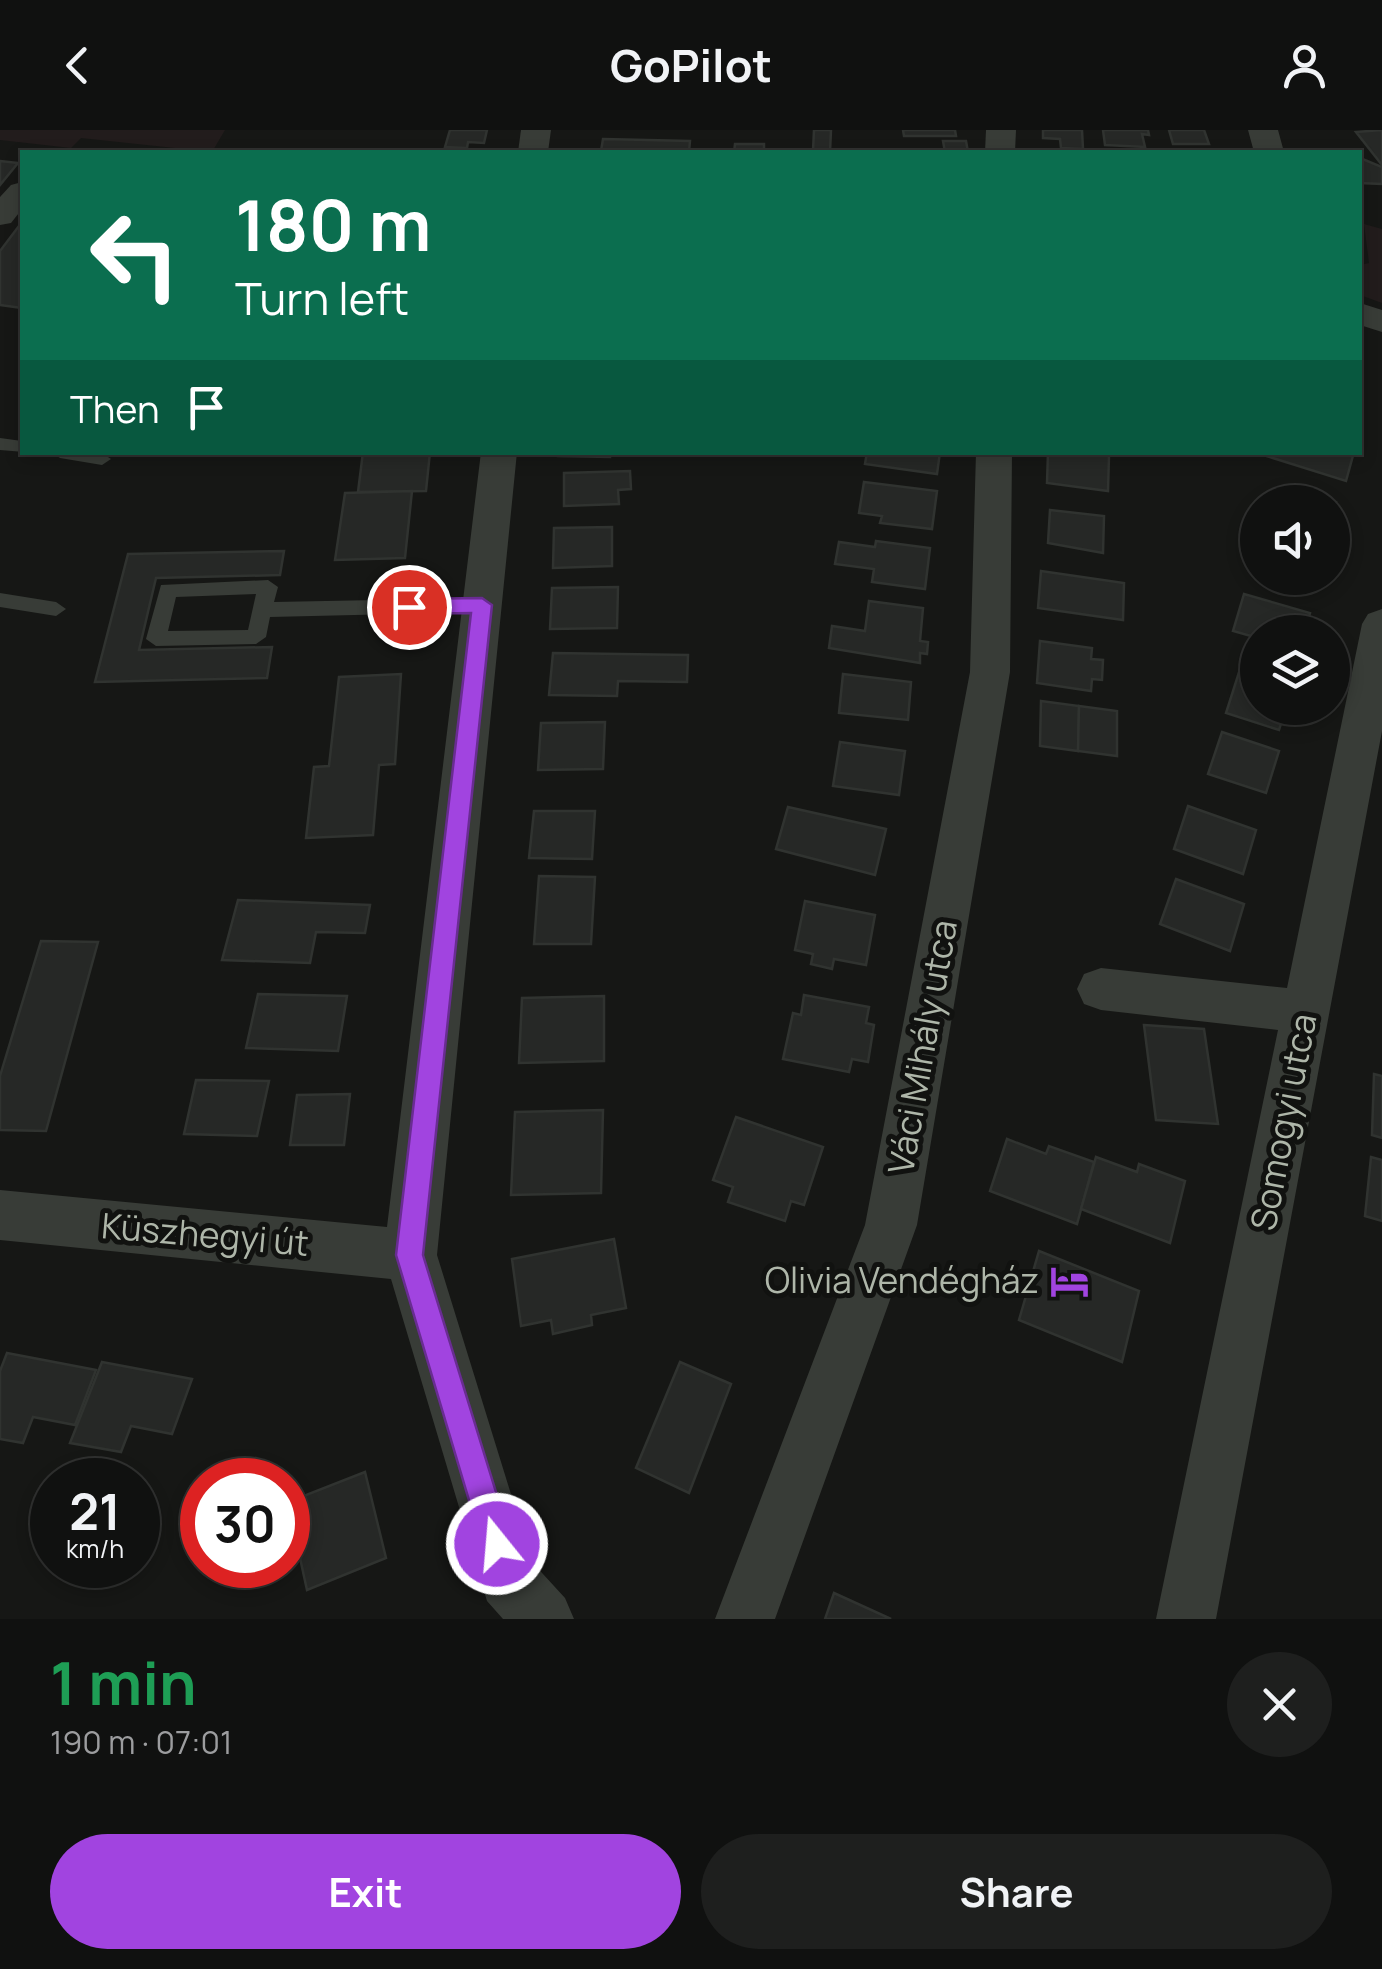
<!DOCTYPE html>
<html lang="en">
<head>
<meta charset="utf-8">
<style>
	:root { --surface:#101110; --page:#1e1f1e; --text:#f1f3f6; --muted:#9c9d9f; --line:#303130; --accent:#a144e0 }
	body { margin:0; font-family:Manrope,sans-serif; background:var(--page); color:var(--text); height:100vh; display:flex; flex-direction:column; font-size:38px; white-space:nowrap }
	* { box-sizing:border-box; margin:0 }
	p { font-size:32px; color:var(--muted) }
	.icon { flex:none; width:55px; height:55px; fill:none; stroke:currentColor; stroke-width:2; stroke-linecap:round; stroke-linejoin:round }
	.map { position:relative; height:1489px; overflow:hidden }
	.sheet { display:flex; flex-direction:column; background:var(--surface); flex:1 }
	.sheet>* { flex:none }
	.hud { position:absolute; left:20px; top:20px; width:1342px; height:305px; border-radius:0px; box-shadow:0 5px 15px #0003,0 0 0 2px var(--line); background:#0b6e4f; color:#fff; overflow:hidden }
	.fabs { position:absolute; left:1240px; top:355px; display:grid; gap:20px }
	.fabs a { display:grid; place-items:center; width:110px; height:110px; border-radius:50%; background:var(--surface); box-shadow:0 5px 15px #0003,0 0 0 2px var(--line); font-size:50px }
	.speed { position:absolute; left:30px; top:1328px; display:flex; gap:20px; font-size:50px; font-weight:700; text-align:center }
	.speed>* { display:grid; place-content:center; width:130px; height:130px; border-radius:50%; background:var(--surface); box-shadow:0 5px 15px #0003,0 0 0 2px var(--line); line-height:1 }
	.speed small { font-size:25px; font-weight:400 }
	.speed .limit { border:15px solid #d22; background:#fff; color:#111 }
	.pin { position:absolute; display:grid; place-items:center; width:85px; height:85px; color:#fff; margin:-42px; border:5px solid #fff; border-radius:50%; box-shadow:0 2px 10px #0007 }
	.me { position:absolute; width:110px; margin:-55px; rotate:343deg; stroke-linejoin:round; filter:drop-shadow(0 0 8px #0008) }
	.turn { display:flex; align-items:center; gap:35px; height:210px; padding:0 50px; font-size:45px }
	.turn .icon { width:130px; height:130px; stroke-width:2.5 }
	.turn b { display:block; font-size:70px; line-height:85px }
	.then { display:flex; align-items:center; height:95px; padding:0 50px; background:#0003; gap:20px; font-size:38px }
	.round { display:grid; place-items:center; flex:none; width:105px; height:105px; border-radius:52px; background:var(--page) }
	.overview { display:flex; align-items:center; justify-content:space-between; height:170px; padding:0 50px }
	h1 { font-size:60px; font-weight:700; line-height:75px; color:#1e9e55 }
	.action { display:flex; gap:20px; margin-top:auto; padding:20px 50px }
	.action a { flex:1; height:115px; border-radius:60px; background:var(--accent); color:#fff; font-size:40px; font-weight:700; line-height:115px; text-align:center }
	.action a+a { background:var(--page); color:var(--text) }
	header { display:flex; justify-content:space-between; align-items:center; height:130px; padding:0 50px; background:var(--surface); font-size:45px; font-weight:700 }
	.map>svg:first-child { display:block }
	.green { fill:#221c1c }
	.building { fill:#262826; stroke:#303330; stroke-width:2.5 }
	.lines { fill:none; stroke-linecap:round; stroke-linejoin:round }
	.service { fill:#383c37; fill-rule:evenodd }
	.minor { fill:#383c37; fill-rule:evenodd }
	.route { fill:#a144e0; stroke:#692c92; stroke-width:2.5 }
	.labels { text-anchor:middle; stroke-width:10; stroke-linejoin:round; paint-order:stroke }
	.street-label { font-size:35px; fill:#aeb6a9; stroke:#111210 }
	.poi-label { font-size:35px; fill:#aeb6a9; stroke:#111210; text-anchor:end }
</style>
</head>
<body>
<header><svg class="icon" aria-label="back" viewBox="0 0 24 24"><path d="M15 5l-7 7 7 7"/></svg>GoPilot<svg class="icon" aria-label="person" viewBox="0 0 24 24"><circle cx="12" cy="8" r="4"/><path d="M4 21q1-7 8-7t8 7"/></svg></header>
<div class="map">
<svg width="1382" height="1489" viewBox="0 0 1382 1489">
	<rect width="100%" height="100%" fill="#161715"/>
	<!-- green -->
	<g class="green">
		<polygon points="0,0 225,0 212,22 81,8 71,18 0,10"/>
		<polygon points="1364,94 1382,99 1382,173 1360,165 1360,135 1369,133"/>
	</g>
	<!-- building -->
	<g class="building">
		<polygon points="450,0 487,0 484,13 468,12 467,18 445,17"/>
		<polygon points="814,0 831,0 830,22 813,21"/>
		<polygon points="903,0 955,0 956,6 904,6"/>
		<polygon points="1043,0 1082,0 1083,19 1061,18 1060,9 1043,8"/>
		<polygon points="1103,0 1148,0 1149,5 1142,4 1145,17 1105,15"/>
		<polygon points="1169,0 1204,0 1209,14 1173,14"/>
		<polygon points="1382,0 1382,35 1356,2"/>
		<polygon points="603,9 690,11 689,22 601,21"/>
		<polygon points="943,11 966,11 968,22 945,22"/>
		<polygon points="735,14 764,14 764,22 734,22"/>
		<polygon points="1360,28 1382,37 1382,54 1360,53"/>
		<polygon points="0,31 18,33 0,55"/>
		<polygon points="22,92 22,178 0,175 0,121"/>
		<polygon points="363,322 430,322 426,361 358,362"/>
		<polygon points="558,322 610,322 610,327 558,326"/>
		<polygon points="867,322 940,322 937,344 865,334"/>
		<polygon points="1048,322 1109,326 1108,361 1047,353"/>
		<polygon points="1354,322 1346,351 1260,324 1260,322"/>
		<polygon points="630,341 631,359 618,360 619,374 564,376 564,343"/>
		<polygon points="864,352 937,361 932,399 880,393 882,386 859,383"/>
		<polygon points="412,361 405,428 335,430 345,363"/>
		<polygon points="1296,361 1336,372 1332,384 1332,372 1292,372"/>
		<polygon points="1050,380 1104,386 1103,423 1048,413"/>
		<polygon points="612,397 612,436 553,438 554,398"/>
		<polygon points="876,411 930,418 925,459 872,452 874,439 835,434 839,412 875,417"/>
		<polygon points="284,421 280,445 156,448 139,520 272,517 267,548 95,552 128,424"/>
		<polygon points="1041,441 1124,453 1123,490 1038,478"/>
		<polygon points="1273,448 1318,448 1315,459"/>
		<polygon points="618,457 617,498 550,499 552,458"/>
		<polygon points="1244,464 1310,483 1305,502 1258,502 1258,508 1233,501"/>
		<polygon points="869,471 923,478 920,511 928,512 927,524 920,523 920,533 829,518 832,496 865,501"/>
		<polygon points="1040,511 1092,518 1091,529 1103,530 1102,550 1092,549 1091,561 1037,553"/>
		<polygon points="553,523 688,525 687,552 618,551 617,566 549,565"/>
		<polygon points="1241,536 1258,541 1258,578 1286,578 1279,600 1226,583"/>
		<polygon points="401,544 395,634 379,635 373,705 306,708 314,637 329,636 339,547"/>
		<polygon points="843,544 911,552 908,590 839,583"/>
		<polygon points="1041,571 1079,576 1078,621 1040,616"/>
		<polygon points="1079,576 1117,581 1117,626 1078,621"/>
		<polygon points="605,592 603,639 538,640 541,593"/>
		<polygon points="1222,602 1279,621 1266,663 1208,644"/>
		<polygon points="840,612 905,621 899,665 833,656"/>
		<polygon points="1188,676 1256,700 1243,744 1174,719"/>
		<polygon points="788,677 886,699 875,745 776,719"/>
		<polygon points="534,681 595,681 592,729 529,728"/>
		<polygon points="539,746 595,747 591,814 534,814"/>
		<polygon points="1176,749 1244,774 1230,821 1160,794"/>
		<polygon points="238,770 370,775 365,803 316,802 310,833 222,830"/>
		<polygon points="805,771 875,785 866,835 834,829 832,839 811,834 813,824 795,820"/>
		<polygon points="41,811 98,812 46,1001 0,1000 0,946"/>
		<polygon points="258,864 347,866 338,921 246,918"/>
		<polygon points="804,865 869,877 866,893 874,895 868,932 852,929 849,942 783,929 793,883 801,885"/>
		<polygon points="604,866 604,931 519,933 522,868"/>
		<polygon points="1144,895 1204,899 1218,994 1156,990"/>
		<polygon points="1374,944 1382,946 1382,1008 1372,1005"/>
		<polygon points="196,950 269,951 257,1006 184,1004"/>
		<polygon points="350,964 344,1015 290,1015 297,965"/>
		<polygon points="603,980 601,1063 511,1065 515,982"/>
		<polygon points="736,987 823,1017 804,1075 791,1071 785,1091 728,1072 733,1057 713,1050"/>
		<polygon points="1007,1009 1046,1024 1049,1016 1094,1032 1077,1094 990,1061"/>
		<polygon points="1096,1027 1137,1042 1139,1034 1185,1051 1170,1113 1081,1079"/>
		<polygon points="1371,1027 1382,1030 1382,1091 1365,1086"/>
		<polygon points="614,1109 626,1178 591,1185 592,1195 553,1204 551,1190 521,1196 512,1129"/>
		<polygon points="1039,1121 1139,1161 1122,1232 1019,1190"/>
		<polygon points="7,1223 96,1240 75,1295 33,1287 23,1313 0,1309 0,1241"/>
		<polygon points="102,1232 192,1249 172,1304 131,1296 121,1322 70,1313"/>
		<polygon points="680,1232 731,1254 689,1363 636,1338"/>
		<polygon points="365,1342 386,1428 307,1460 300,1428 288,1433 288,1372"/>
		<polygon points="834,1463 891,1489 825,1489"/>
	</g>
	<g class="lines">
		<!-- service -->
		<g class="service">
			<polygon points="0,308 22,311 24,322 0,320"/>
			<polygon points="51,322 100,322 111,329 102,335 60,328"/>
			<path d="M268,450L278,457L274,472L482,468L492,475L482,482L270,487L266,507L256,514L156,516L146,509L161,455ZM256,464L248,500L168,501L176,467Z"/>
			<polygon points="0,463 56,472 66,479 56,486 0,477"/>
		</g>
		<!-- minor -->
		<g class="minor">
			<polygon points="521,0 551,0 548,22 518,22"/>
			<polygon points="986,0 1016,0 1015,22 985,22"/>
			<polygon points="1248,0 1278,0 1284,22 1254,22"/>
			<polygon points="22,52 22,79 11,93 0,95 0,67 11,55"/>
			<polygon points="1360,173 1382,180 1382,202 1360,195"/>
			<polygon points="481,322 517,322 437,1125 532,1432 565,1468 574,1489 503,1489 487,1471 391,1149 0,1110 0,1060 387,1097"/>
			<polygon points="976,322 1012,322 1010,542 917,1095 775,1489 715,1489 865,1095 970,542"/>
			<polygon points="1382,479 1382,601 1216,1489 1156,1489 1278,900 1101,880 1084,874 1077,859 1084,844 1101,838 1287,858 1362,494 1368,484"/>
		</g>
	</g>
	<!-- route -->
	<polygon class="route" points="482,468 492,475 423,1125 512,1414 508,1424 497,1428 487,1424 482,1414 396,1125 471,483 409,484 399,477 409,469"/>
	<!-- icons -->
	<defs>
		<symbol id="hotel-bare" viewBox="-9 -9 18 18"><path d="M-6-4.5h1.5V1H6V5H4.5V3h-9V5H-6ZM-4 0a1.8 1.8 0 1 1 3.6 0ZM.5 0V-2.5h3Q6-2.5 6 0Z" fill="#a144e0" stroke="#111210" stroke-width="2.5" paint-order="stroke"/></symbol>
	</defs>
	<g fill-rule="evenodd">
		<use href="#hotel-bare" x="1042" y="1124" width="55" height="55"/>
	</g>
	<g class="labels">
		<!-- street labels -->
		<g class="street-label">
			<text transform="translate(923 917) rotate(-80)" y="12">Váci Mihály utca</text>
			<text transform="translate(1284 992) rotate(-79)" y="12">Somogyi utca</text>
			<text transform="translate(205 1105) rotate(5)" y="12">Küszhegyi út</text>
		</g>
		<!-- poi labels -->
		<g class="poi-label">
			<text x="1039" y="1163">Olivia Vendégház</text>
		</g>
	</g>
</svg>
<div class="fabs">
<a><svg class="icon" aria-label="sound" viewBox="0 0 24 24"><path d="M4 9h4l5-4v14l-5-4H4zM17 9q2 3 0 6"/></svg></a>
<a><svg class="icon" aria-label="layers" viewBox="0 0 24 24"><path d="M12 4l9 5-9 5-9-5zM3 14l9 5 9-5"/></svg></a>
</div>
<div class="speed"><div>21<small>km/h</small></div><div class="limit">30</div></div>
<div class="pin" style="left:409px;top:477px;background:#d93025"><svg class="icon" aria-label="arrive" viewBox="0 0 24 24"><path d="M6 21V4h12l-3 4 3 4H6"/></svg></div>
<svg class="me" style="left:497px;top:1414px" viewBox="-20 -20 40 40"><circle r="17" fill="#a144e0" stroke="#fff" stroke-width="3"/><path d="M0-11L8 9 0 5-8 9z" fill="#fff"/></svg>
<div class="hud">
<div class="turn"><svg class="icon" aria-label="left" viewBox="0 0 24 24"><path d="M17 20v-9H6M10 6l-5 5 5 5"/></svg><div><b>180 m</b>Turn left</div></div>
<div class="then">Then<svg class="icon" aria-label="arrive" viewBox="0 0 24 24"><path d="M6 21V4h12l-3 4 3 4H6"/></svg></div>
</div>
</div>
<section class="sheet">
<div class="overview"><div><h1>1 min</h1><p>190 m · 07:01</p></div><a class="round"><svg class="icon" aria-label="close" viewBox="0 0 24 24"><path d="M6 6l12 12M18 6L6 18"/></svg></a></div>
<div class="action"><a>Exit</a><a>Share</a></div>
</section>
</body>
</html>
